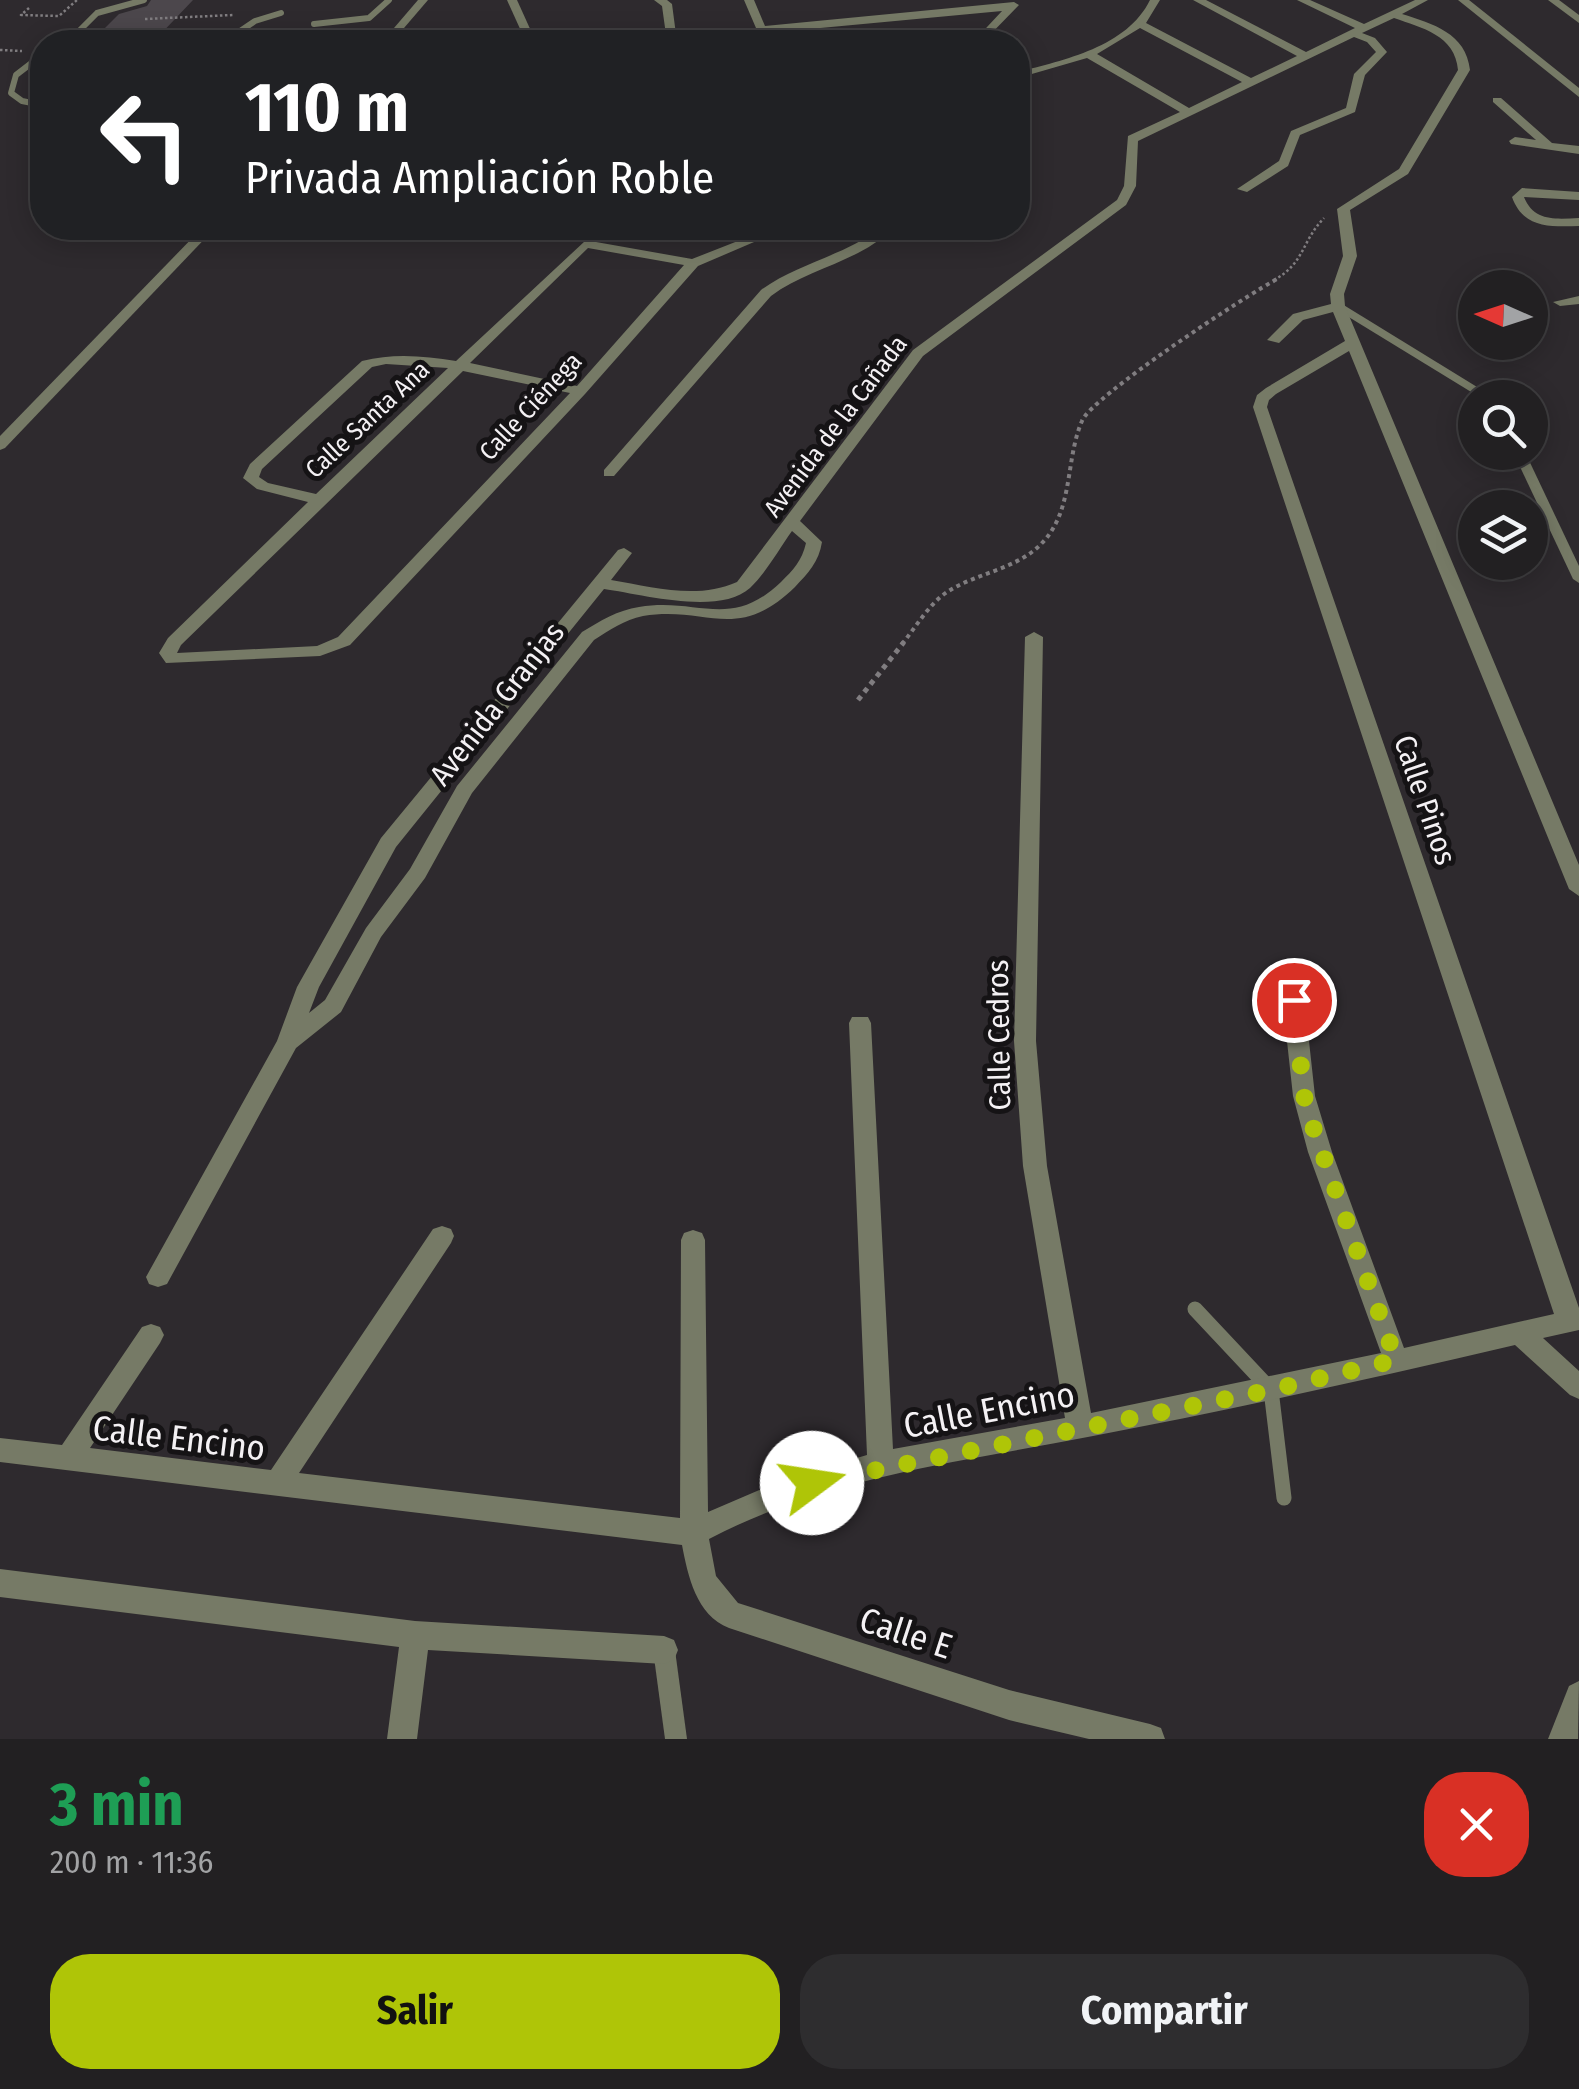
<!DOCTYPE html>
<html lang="es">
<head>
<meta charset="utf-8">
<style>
	:root { --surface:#222022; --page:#2e2d2f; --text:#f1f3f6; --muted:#a2a3a5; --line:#3f3e40; --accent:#afc507 }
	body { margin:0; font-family:"Fira Sans Condensed",sans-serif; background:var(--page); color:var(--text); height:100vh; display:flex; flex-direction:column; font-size:38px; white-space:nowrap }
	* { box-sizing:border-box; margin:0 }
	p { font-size:32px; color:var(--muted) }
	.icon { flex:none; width:55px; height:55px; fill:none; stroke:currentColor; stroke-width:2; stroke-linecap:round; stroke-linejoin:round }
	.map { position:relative; height:1739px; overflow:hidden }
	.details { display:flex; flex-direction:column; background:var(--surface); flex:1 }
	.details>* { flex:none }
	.guide { position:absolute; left:30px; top:30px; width:1000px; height:210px; border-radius:40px; box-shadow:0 5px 25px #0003,0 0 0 2px var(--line); background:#202124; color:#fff; overflow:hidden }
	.needle { width:65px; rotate:273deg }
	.buttons { position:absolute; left:1458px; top:270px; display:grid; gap:20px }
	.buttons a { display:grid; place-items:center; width:90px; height:90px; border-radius:50%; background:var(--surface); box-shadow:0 5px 25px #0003,0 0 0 2px var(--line); font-size:50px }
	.pin { position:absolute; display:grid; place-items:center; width:85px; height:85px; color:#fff; margin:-42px; border:5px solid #fff; border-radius:50%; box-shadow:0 2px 10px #0007 }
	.me { position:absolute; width:110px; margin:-55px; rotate:76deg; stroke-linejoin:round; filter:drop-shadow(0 0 8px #0008) }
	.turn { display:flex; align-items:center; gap:35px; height:210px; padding:0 50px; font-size:45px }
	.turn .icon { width:130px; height:130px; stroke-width:2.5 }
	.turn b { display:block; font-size:70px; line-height:85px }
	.round { display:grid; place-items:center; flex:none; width:105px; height:105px; border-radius:40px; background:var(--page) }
	.head { display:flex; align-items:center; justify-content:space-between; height:170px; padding:0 50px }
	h1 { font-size:60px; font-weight:700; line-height:75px; color:#1e9e55 }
	.primary-button { display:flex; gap:20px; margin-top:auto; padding:20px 50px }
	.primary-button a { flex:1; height:115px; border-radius:40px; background:var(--accent); color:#111; font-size:40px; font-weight:700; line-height:115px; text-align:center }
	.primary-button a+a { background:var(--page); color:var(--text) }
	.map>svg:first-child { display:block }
	.building { fill:#4c474c }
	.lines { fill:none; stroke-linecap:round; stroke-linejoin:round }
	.path-far2 { stroke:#807d80; stroke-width:2.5; stroke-dasharray:2.5 2.5; stroke-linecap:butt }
	.path-far1 { stroke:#807d80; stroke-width:4; stroke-dasharray:4 4; stroke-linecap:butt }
	.path { stroke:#807d80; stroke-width:5; stroke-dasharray:5 5; stroke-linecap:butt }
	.service-far1 { stroke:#767a66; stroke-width:6 }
	.service { stroke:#767a66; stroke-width:15 }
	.pedestrian { fill:#767a66; fill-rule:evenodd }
	.minor { fill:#767a66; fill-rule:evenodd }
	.route { stroke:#afc507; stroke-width:18; stroke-dasharray:0 32.4 }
	.labels { text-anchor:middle; stroke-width:10; stroke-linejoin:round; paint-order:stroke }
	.far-street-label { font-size:25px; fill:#f4f1f4; stroke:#151315 }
	.street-label { font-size:30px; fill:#f4f1f4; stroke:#151315 }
	.near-street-label { font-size:35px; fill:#f4f1f4; stroke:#151315 }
</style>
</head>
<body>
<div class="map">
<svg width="1579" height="1739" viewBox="0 0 1579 1739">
	<rect width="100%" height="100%" fill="#2e2a2e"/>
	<!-- building -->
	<polygon class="building" points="151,0 193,0 156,39 96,37 119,14 147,6"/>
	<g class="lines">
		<!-- path-far2 -->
		<g class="path-far2">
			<polyline points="29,8 21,15 59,16 77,0"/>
			<polyline points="145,19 233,15"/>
			<polyline points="0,50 22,51"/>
			<path d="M1274,280C1305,263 1301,242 1324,218"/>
		</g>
		<!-- path-far1 -->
		<path class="path-far1" d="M902,644C916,627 929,604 947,592C976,573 1018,569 1042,543C1074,510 1065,460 1082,421C1091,397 1248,294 1279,278"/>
		<!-- path -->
		<polyline class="path" points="858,700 904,642"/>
		<!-- service-far1 -->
		<g class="service-far1">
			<polyline points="314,24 369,18 389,0"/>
			<polyline points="68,42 97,13 144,0"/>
			<polyline points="224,42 255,21 281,13"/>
			<polyline points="42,55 16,75 11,93 22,101 42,105"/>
		</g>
		<!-- service -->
		<polyline class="service" points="1195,1309 1271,1390 1284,1498"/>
		<!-- pedestrian -->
		<g class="pedestrian">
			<polygon points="1334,304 1342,304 1495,398 1481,398 1334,308"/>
			<polygon points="1513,452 1525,452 1579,566 1579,583 1573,579"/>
			<polygon points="664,1639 672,1642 675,1650 687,1739 665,1739 653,1650 656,1642"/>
		</g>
		<!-- minor -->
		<g class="minor">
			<polygon points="418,0 428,0 392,42 382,42"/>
			<polygon points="507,0 517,0 536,42 526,42"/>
			<polygon points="654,0 667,0 672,4 677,42 667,42 662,6"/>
			<polygon points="744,0 754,0 765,26 1014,2 1019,5 983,42 973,42 1002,11 767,33 770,40 762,42"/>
			<path d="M1150,0H1160L1146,23L1251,78L1297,56L1193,0H1206L1306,52L1355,28L1297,0H1310L1364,24L1415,0H1428L1402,14C1433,24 1466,33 1470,70L1408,174L1350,210L1357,256L1344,294L1345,306L1579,865V896L1569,889L1349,351L1276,394L1269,400L1267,407L1579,1308V1330L1543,1338L1579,1371V1399L1570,1395L1515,1345C1375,1378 1234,1409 1093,1436C961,1462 829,1476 709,1539L716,1576L738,1603L1009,1690L1150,1724L1161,1728L1165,1739H1089L1009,1720L729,1628C696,1615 688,1576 682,1545L0,1462V1438L62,1445L142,1327L151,1324L160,1327L164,1335L160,1343L90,1448L271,1470L433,1229L442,1226L451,1229L454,1236L451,1243L299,1473L680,1518L681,1240L684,1233L693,1230L702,1233L705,1240L708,1512L785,1479L867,1455L849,1023L852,1017H868L871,1023L893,1449L1065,1418L1023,1166L1014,1041L1025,637L1034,632L1043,637L1036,1041L1047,1166L1091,1413L1381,1353L1308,1152L1293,1096L1279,968L1283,963H1297L1301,968L1315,1096L1332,1152L1404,1348L1554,1314L1253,407L1257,395L1266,388L1345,341L1333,312L1303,320L1279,343L1267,340L1293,314L1331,304L1330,294L1343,256L1337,209L1399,169L1458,70C1455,35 1422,28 1394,18L1362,33L1375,38L1387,52L1365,75L1355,112L1300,135L1288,166L1247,192L1237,189L1279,161L1291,131L1346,108L1354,74L1376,52L1367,42L1354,37L1138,141L1136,186L1126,205L923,356L800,521L822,542C819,562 808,573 795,587C736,644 707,605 643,616C624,620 610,630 594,640L472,793L425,878L381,937L341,1012L296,1048L167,1284L158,1287L149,1284L146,1277L277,1041L297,987L381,838L618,550L624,548L632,553L611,580C653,587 697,600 737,582L913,350L1117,200L1124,186L1128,136L1180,112L1087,58L1018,78V72C1064,60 1127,47 1150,0ZM1140,28L1242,82L1189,108L1097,54ZM792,531L806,543C802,561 793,570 781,582C730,631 698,597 639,607C618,610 600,621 582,632L457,786L410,869L366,928L325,1000L309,1013L319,987L396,847L604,589C641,594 719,616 750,588C766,573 779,549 792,531Z"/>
			<polygon points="1458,0 1469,0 1579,88 1579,97"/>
			<polygon points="1548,0 1559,0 1579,15 1579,23"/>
			<polygon points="1493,98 1501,98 1552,143 1579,146 1579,154 1511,144 1509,141 1515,137 1536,140 1493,102"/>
			<path d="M1522,188L1579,192V200L1524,197C1534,222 1556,219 1579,218V226C1550,227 1523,228 1512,197Z"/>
			<polygon points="202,228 215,228 5,448 0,450 0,436"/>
			<path d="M599,228H612L596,242L692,259L771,228H787L698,266L585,394L350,645L320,656L166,663L159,653L168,638L308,502L257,489L243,478L250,464L362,361C394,353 424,356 456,361ZM588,248L684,265L577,386L470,363ZM386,364L448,368L316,494L268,483L259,477L262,469L372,367ZM463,371L570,393L338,637L317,646L177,653L181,645Z"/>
			<path d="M880,228H893C860,262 808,268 771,296L614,476H604V470L761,290C798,263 844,256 880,228Z"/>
			<polygon points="1579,296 1579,304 1560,306 1553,302"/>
			<polygon points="0,1569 415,1621 664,1636 674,1640 678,1650 674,1660 664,1664 428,1650 417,1739 387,1739 399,1647 0,1597"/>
			<polygon points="1579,1681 1578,1739 1548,1739 1569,1686"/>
		</g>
	</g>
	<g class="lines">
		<!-- route -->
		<polyline class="route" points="812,1483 1271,1390 1396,1360 1312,1124 1304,1096 1294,1000"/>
	</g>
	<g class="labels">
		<!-- far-street labels -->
		<g class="far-street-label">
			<text transform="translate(530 406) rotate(-47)" y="9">Calle Ciénega</text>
			<text transform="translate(367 419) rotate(-43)" y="9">Calle Santa Ana</text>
			<text transform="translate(835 426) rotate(-53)" y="9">Avenida de la Cañada</text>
		</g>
		<!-- street labels -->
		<g class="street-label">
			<text transform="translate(497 704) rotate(-52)" y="10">Avenida Granjas</text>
			<text transform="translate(1425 800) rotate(71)" y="10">Calle Pinos</text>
			<text transform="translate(999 1035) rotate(-91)" y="10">Calle Cedros</text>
		</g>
		<!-- near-street labels -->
		<g class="near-street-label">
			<text transform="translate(989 1410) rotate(-11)" y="12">Calle Encino</text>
			<text transform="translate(179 1438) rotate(7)" y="12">Calle Encino</text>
			<text transform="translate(906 1633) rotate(18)" y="12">Calle E</text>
		</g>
	</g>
</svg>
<div class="buttons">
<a><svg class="needle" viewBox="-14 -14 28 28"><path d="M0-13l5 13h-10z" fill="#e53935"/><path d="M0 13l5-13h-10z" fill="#a2a3a5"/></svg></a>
<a><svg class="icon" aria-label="search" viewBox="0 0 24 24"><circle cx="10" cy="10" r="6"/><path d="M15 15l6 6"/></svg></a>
<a><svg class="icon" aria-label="layers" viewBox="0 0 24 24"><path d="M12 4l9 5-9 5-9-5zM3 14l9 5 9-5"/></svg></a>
</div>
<div class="pin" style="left:1294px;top:1000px;background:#d93025"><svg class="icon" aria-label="arrive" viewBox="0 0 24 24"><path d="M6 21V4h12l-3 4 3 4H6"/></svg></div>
<svg class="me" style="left:812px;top:1483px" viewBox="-20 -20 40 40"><circle r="19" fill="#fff"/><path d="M0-13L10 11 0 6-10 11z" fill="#afc507"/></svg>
<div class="guide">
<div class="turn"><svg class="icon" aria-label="left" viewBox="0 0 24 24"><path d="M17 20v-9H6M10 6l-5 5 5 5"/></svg><div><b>110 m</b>Privada Ampliación Roble</div></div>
</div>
</div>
<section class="details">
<div class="head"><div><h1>3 min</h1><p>200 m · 11:36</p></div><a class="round" style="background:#d93025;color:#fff"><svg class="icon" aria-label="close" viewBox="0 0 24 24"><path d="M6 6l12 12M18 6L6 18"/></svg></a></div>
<div class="primary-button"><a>Salir</a><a>Compartir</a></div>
</section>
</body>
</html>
